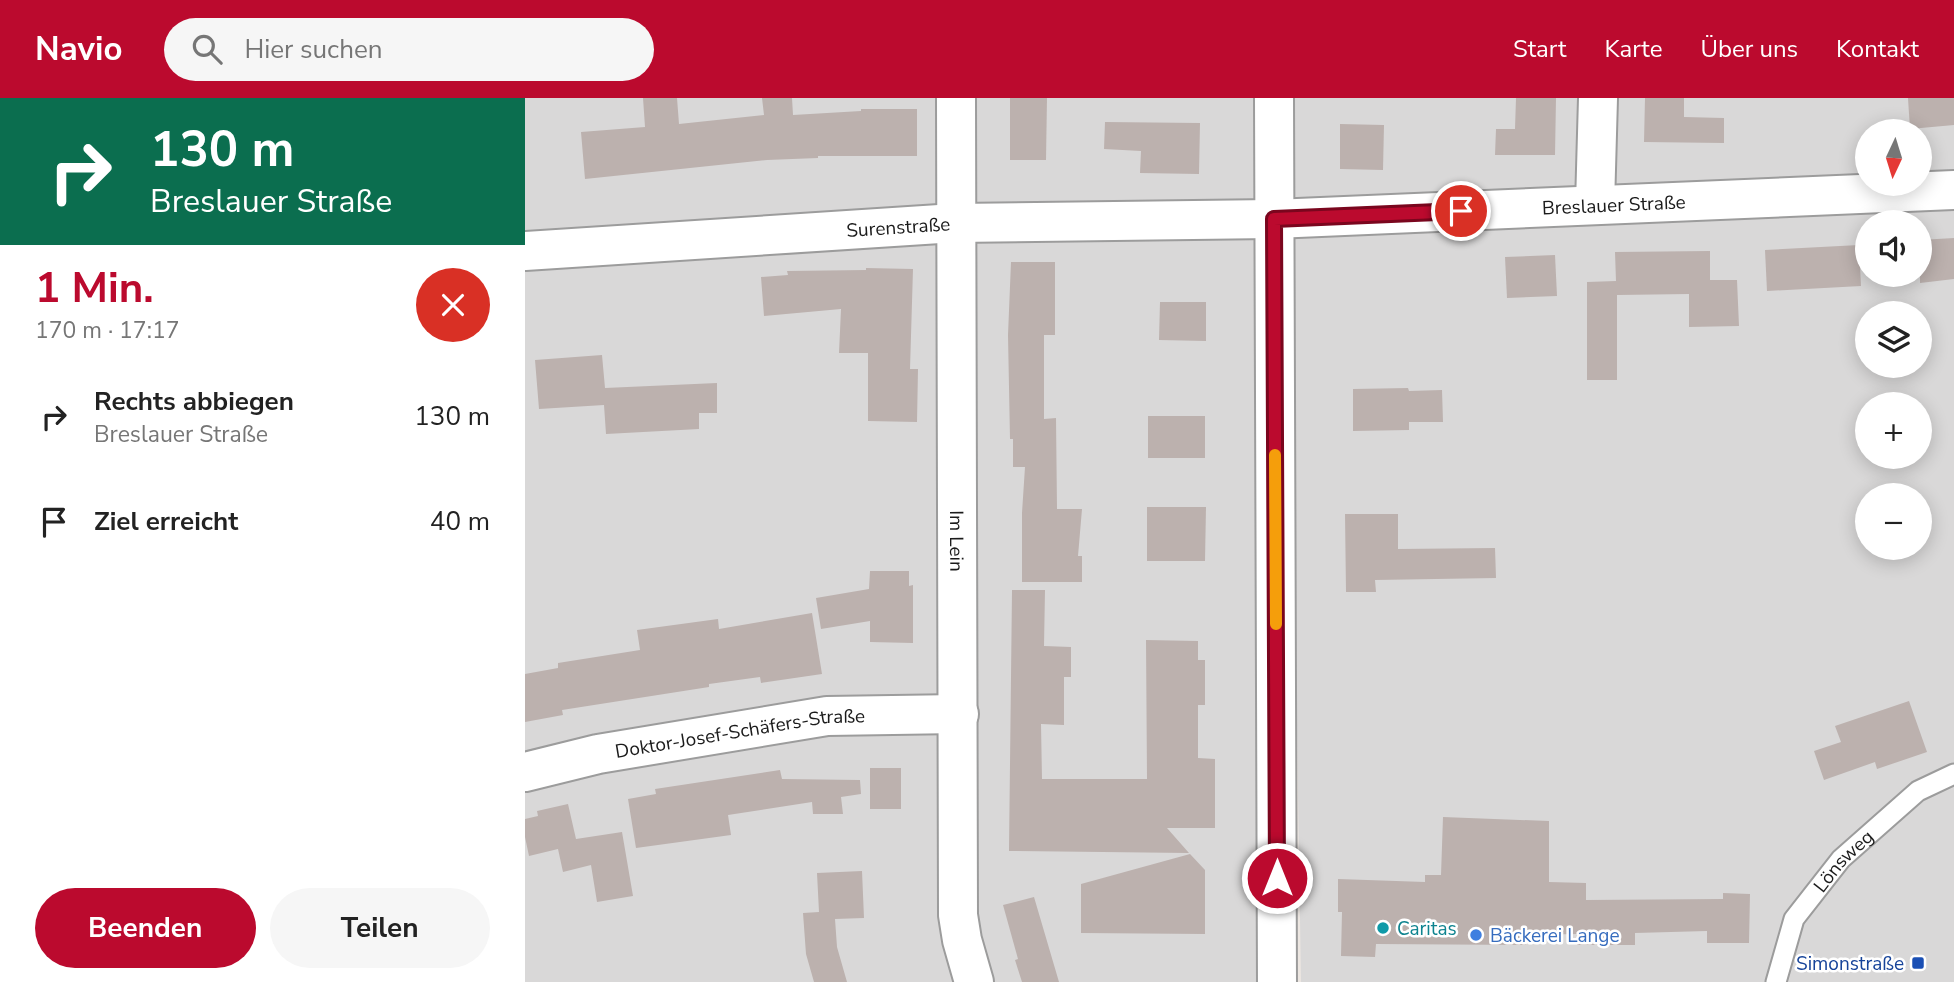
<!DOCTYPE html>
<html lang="de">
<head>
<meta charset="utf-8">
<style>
	:root { --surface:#fff; --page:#f6f6f6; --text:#222; --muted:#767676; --accent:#bb0a2e }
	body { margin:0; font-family:"Nunito Sans",sans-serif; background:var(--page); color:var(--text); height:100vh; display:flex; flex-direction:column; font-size:26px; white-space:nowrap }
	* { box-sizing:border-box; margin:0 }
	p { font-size:23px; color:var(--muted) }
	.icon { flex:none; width:38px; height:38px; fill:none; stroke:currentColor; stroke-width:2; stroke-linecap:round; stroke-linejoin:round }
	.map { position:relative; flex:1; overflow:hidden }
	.side { display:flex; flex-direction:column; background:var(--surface); width:525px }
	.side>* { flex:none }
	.top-card { background:#0b6e4f; color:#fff; overflow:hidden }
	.needle { width:46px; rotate:184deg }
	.fabs { position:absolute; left:1330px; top:21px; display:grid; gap:14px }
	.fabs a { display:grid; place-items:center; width:77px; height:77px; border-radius:50%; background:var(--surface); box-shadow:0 4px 18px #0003; font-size:35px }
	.pin { position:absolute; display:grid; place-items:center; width:60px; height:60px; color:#fff; margin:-30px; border:4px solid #fff; border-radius:50%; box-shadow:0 2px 7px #0007 }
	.me { position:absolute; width:77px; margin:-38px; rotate:0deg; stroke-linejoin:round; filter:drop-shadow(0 0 5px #0008) }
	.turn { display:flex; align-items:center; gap:24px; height:147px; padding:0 35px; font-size:32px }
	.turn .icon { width:91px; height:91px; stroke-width:2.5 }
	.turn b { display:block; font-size:49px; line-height:60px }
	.round { display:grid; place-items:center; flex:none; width:74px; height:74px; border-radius:37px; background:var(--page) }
	.head { display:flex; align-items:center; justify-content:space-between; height:119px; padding:0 35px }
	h1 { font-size:42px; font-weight:700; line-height:52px; color:var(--accent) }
	.action { display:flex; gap:14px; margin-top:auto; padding:14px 35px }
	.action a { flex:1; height:80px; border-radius:42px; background:var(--accent); color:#fff; font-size:28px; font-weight:700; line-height:80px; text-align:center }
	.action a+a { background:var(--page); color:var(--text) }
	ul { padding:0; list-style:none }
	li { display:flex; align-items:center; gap:21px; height:105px; padding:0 35px }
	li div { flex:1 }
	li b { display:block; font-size:26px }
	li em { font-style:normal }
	header { display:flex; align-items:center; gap:42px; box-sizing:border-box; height:98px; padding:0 35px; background:var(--accent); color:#fff }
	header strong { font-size:33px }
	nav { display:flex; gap:38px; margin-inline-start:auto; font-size:24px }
	.search { width:490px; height:63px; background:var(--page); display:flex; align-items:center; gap:18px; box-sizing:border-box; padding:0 24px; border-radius:38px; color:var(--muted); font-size:26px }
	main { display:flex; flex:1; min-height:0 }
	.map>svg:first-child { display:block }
	.residential { fill:#d9d8d8; fill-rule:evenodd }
	.building { fill:#bcb1ae }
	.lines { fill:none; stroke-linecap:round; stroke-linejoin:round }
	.service-casing { stroke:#9c9c9c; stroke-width:23 }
	.minor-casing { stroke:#9c9c9c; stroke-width:42 }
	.service { stroke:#fff; stroke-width:19 }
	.minor { stroke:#fff; stroke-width:38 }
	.route-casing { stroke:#7a061e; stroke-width:18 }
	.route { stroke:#bb0a2e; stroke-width:12 }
	.slow { stroke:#f59e0b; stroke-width:12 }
	.culture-dot { fill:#0f9aa8; stroke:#fff; stroke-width:2.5 }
	.shop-dot { fill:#3f7fe0; stroke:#fff; stroke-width:2.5 }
	.transit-dot { fill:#1a4fb4; stroke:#fff; stroke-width:2.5 }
	.labels { text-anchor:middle; stroke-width:5; stroke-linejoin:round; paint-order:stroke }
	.street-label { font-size:19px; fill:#1b1b1b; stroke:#fff }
	.culture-label { font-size:19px; fill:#0d838f; stroke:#fff; text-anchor:start }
	.shop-label { font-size:19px; fill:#366cbe; stroke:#fff; text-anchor:start }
	.transit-label { font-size:19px; fill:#164399; stroke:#fff; text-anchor:end }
</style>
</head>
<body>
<header>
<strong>Navio</strong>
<div class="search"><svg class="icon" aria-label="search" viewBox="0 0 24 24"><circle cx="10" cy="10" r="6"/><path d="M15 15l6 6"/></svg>Hier suchen</div>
<nav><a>Start</a><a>Karte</a><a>Über uns</a><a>Kontakt</a></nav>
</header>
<main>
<section class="side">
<div class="top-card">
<div class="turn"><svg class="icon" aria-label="right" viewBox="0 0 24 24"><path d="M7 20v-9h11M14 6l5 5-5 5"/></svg><div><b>130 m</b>Breslauer Straße</div></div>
</div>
<div class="head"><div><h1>1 Min.</h1><p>170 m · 17:17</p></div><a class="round" style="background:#d93025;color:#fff"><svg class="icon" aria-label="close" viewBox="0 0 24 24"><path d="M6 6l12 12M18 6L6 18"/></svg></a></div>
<ul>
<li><svg class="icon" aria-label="right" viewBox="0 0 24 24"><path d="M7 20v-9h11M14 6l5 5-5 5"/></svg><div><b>Rechts abbiegen</b><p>Breslauer Straße</p></div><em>130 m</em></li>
<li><svg class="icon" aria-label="arrive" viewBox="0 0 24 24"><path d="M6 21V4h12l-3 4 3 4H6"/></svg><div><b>Ziel erreicht</b></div><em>40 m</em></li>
</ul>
<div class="action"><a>Beenden</a><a>Teilen</a></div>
</section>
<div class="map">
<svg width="1429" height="884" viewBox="0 0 1429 884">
	<rect width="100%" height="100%" fill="#ece6e1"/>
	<!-- residential -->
	<g class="residential">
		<polygon points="0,0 734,0 744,884 0,884"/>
		<path d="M764,0H1429V884H776L764,133ZM1342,33H1395V86H1342ZM1342,124H1395V177H1342ZM1342,215H1395V268H1342ZM1342,306H1395V359H1342ZM1342,397H1395V450H1342Z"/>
	</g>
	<!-- building -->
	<g class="building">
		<polygon points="118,0 152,0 154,26 239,17 237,0 267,0 268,17 336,13 336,11 392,11 392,58 293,58 293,60 242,62 60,81 56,34 120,29"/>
		<polygon points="485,0 522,0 521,62 485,62"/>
		<polygon points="991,0 1031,0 1030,57 970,57 971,31 990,31"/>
		<polygon points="1120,0 1159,0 1159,19 1199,20 1199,45 1119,44"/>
		<polygon points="1383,0 1429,0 1429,27 1385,31"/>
		<polygon points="580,24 675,25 674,76 615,75 616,53 579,51"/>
		<polygon points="815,26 859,27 858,72 815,71"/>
		<polygon points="1429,140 1429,181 1395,185 1395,142"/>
		<polygon points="1334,147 1336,188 1242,193 1240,152"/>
		<polygon points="1185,153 1185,182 1212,182 1214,228 1164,229 1164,196 1092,197 1092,282 1062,282 1062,184 1091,183 1090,154"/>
		<polygon points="1030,157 1032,198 982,200 980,159"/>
		<polygon points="486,164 530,164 530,237 519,237 519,321 531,320 532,411 557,411 553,458 557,458 557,484 497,484 497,415 500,369 488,369 488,341 485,341 483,237"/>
		<polygon points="341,170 388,171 385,271 393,271 392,324 343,323 343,255 314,255 316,211 239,218 236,179 263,177 262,173 341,172"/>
		<polygon points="635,204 681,204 681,243 634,242"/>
		<polygon points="77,257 80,290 192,285 192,315 174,315 174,331 81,336 79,307 14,311 10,262"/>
		<polygon points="883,290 884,293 917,292 918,324 884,324 884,332 828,333 828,291"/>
		<rect x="623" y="318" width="57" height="42"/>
		<polygon points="622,409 681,409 680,463 622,463"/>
		<polygon points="820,416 873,416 873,451 970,450 971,480 850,482 851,494 821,494"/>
		<polygon points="345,473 384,473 384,488 388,487 388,545 345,544 345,523 296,531 291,500 344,491"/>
		<polygon points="487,492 520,492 519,548 546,549 546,579 539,579 539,627 516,626 517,681 622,681 621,542 673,543 673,562 680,562 680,607 673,607 673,660 690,661 690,730 642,730 664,755 484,753"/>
		<polygon points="287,515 297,576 236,585 235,579 184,586 184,589 37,612 38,617 0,624 0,576 33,570 33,565 115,552 112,532 193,521 194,531"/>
		<polygon points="1384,603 1402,654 1352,671 1350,664 1299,682 1289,653 1316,644 1310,628"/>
		<rect x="345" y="670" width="31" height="41"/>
		<polygon points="255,672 257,681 335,682 336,696 316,699 318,716 288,716 287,704 203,717 206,737 111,750 103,701 131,696 130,691"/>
		<polygon points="43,706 51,741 97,734 108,798 72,804 66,767 38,774 33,751 4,758 0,739 0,721 13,718 12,713"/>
		<polygon points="918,719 1024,723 1024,784 1061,785 1061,802 1198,801 1198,795 1225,796 1224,845 1182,845 1182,833 1110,835 1110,847 1052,847 1052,836 1002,837 1001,847 851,846 850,859 816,858 817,814 813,814 813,781 900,784 900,777 916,777"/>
		<polygon points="665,756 680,772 680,836 556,835 556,786"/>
		<polygon points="337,773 339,820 310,821 312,849 322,884 289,884 281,856 278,815 294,814 292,775"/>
		<polygon points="509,799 534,884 497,884 490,862 493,861 478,807"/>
	</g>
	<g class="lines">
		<defs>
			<g id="service">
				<path id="s1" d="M1251,884L1269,821L1316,761L1393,693L1429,676"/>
			</g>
			<g id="minor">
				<path id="s2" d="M431,0L433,817L437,842L449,884"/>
				<polyline points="749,0 752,884"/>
				<polyline points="1070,107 1073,0"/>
				<path id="s3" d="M0,153L430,125L749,121L1429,92"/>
				<path id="s4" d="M0,674L73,656L302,618L434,616"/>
			</g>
		</defs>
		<!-- service casing -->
		<use href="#service" class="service-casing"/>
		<!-- minor casing -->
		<use href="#minor" class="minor-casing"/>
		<!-- service -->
		<use href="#service" class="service"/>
		<!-- minor -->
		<use href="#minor" class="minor"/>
	</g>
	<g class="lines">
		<defs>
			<polyline id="route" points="752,780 749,121 936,113"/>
		</defs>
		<!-- route casing -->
		<use href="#route" class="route-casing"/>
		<!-- route -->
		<use href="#route" class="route"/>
		<!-- slow -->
		<polyline class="slow" points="750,357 751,526"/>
	</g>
	<!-- markers -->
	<circle class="culture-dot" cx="858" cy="830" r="7"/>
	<circle class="shop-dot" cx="951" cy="837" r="7"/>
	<rect class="transit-dot" x="1386" y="858" width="14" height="14" rx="3.5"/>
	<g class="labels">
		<!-- street labels -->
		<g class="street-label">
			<text dy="7" stroke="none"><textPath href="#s3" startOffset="1090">Breslauer Straße</textPath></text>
			<text dy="7" stroke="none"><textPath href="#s3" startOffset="374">Surenstraße</textPath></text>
			<text dy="7" stroke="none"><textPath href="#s2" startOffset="443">Im Lein</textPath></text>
			<text dy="7" stroke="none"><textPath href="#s4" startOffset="219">Doktor-Josef-Schäfers-Straße</textPath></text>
			<text dy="7" stroke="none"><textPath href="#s1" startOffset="142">Lönsweg</textPath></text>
		</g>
		<!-- culture labels -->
		<g class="culture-label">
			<text x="872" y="837">Caritas</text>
		</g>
		<!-- shop labels -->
		<g class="shop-label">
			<text x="965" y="844">Bäckerei Lange</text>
		</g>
		<!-- transit labels -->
		<g class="transit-label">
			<text x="1379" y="872">Simonstraße</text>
		</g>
	</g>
</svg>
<div class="fabs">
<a><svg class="needle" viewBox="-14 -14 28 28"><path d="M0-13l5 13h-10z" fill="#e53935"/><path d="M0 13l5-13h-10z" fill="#767676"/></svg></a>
<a><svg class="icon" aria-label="sound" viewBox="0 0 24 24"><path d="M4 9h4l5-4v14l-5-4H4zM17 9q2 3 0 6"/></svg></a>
<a><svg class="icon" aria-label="layers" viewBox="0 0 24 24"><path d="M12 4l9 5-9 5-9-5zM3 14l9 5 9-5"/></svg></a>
<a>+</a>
<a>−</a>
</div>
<div class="pin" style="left:936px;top:113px;background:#d93025"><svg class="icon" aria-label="arrive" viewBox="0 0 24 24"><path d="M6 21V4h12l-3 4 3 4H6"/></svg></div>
<svg class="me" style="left:752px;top:780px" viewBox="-20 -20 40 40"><circle r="17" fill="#bb0a2e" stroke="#fff" stroke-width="3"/><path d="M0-11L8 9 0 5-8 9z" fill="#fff"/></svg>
</div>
</main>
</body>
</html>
